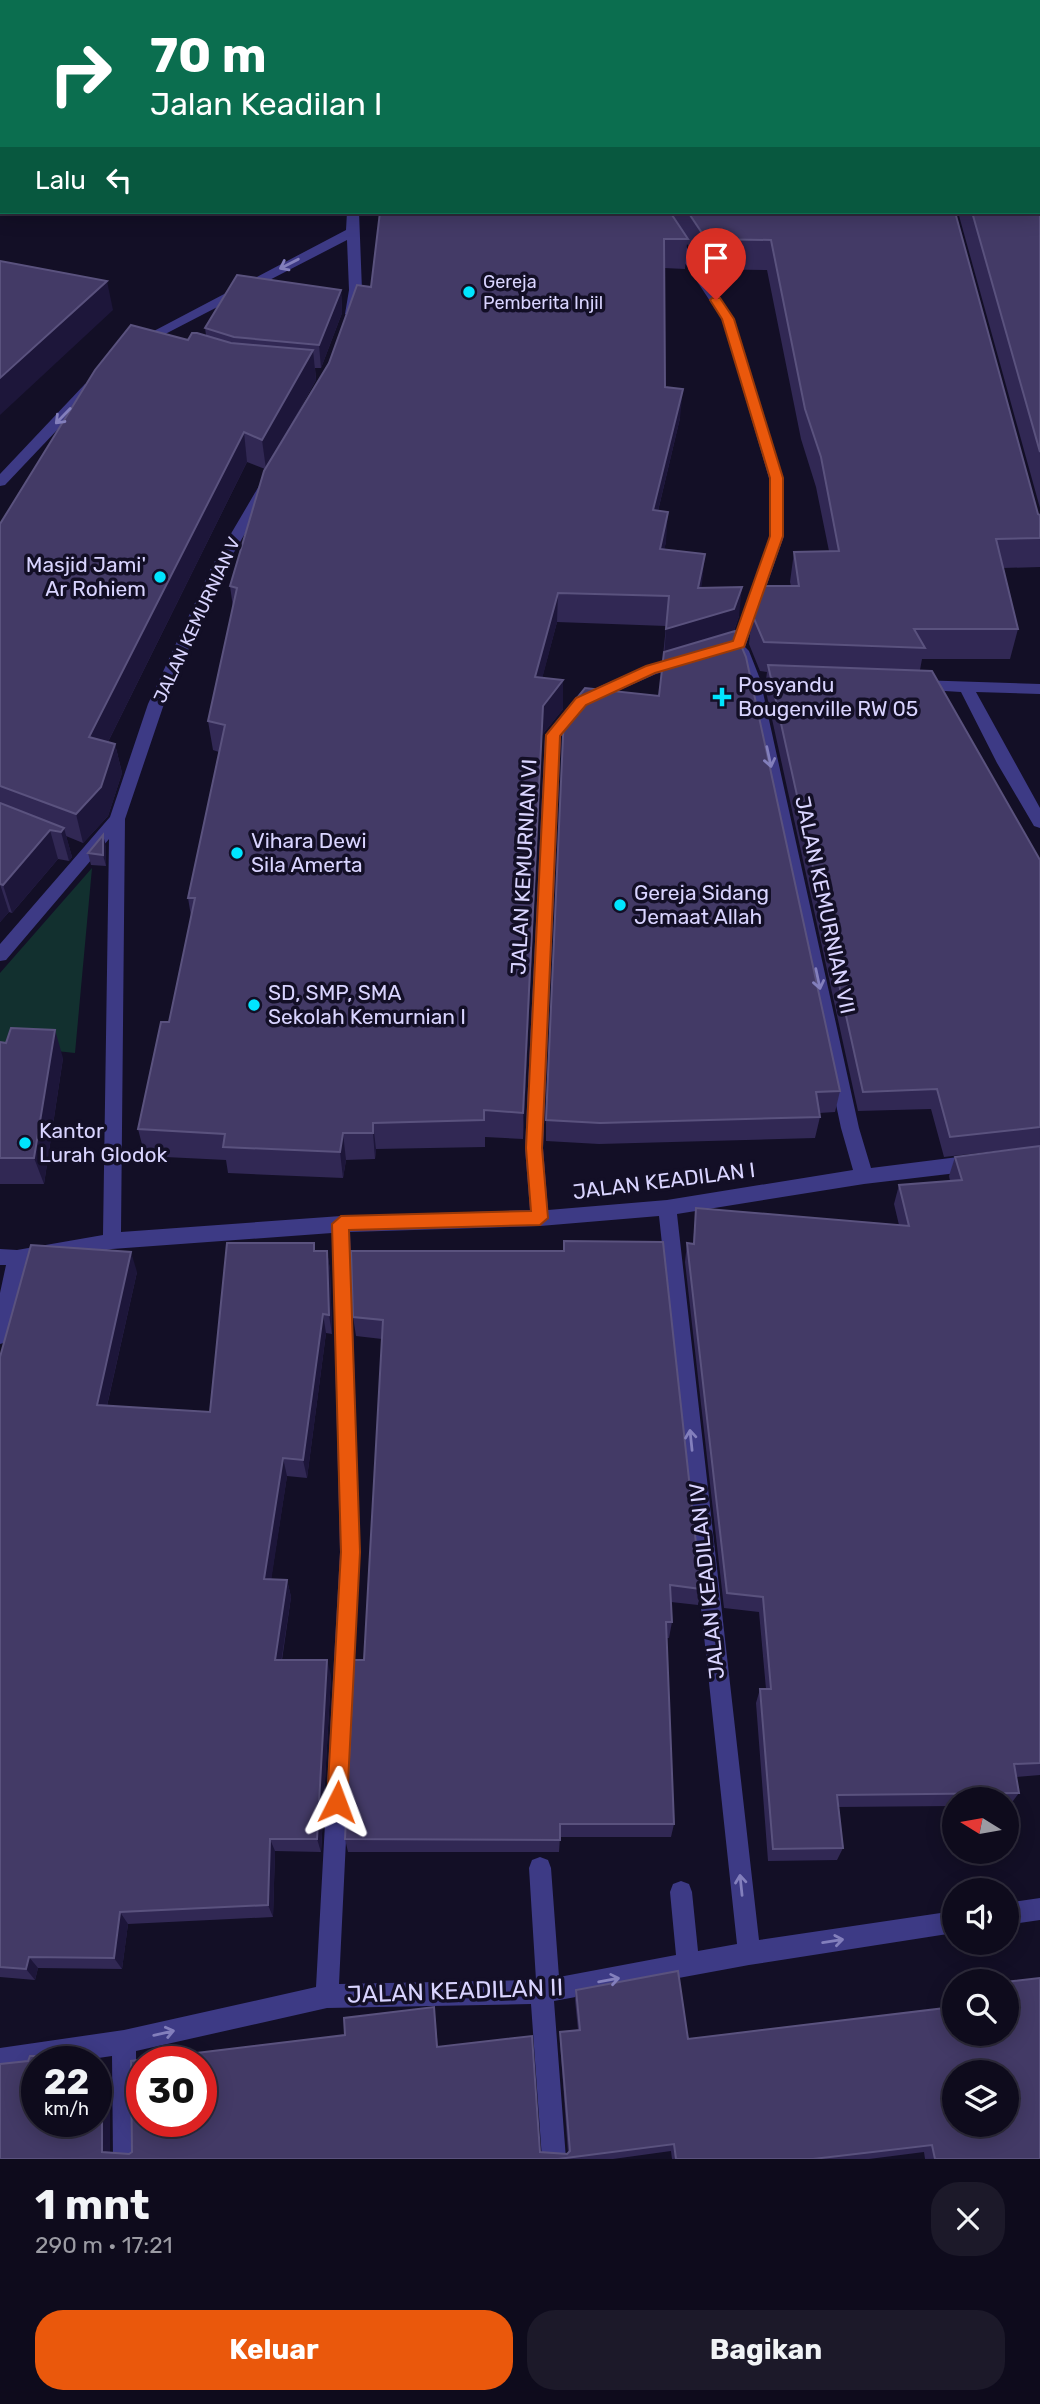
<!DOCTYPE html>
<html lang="id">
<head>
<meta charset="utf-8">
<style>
	:root { --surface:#0e0b1c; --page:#1c1929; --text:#f1f3f6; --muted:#9b9ba3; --line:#2e2b3b; --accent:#ea580c }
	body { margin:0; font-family:Rubik,sans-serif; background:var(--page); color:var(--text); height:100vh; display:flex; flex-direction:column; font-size:26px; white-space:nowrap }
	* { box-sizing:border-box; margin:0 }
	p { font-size:23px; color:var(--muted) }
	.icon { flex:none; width:38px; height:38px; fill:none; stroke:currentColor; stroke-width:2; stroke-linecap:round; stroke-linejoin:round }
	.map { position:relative; height:2159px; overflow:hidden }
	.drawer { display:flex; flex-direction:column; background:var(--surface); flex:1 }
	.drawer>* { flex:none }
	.banner { position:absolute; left:0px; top:0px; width:1041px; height:214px; box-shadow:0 4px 18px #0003,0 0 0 2px var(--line); background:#0b6e4f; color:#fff; overflow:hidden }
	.needle { width:46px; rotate:281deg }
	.controls { position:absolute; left:942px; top:1787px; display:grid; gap:14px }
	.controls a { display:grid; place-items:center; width:77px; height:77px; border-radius:50%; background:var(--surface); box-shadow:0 4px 18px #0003,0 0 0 2px var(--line); font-size:35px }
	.speed { position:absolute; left:21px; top:2046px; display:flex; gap:14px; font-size:35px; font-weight:700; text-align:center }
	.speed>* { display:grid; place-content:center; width:91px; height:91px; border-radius:50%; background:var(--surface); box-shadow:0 4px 18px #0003,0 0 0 2px var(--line); line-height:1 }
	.speed small { font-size:18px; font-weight:400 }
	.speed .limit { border:10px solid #d22; background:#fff; color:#111 }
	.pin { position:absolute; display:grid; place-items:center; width:60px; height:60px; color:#fff; margin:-72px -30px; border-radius:50% 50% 50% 0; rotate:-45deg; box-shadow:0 0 7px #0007 }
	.pin .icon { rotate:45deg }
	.me { position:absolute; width:77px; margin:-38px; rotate:3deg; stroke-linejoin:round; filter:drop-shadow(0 0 5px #0008) }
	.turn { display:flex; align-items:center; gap:24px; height:147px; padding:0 35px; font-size:32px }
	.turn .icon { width:91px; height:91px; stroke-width:2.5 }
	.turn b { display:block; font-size:49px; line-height:60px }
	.then { display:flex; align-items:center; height:66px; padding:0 35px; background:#0003; gap:14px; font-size:26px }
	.round { display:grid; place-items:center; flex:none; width:74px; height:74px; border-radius:28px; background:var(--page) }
	.summary { display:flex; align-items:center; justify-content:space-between; height:119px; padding:0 35px }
	h1 { font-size:42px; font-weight:700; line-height:52px }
	.primary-button { display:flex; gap:14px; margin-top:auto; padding:14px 35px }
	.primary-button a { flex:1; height:80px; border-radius:28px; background:var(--accent); color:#fff; font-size:28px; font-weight:700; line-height:80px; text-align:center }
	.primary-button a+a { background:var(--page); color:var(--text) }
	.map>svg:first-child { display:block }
	.green { fill:#12302f }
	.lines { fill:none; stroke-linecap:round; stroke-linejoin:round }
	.minor { fill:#3d3a85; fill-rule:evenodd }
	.wall { fill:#312854 }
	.shaded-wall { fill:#1d163a }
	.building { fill:#433a66; stroke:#5a527e; stroke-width:2; fill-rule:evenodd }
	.oneway { stroke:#837fbc }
	.route { fill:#ea580c; stroke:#983908; stroke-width:2 }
	.poi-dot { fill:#00e5ff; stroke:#130f26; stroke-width:2.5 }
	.labels { text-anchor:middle; stroke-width:7; stroke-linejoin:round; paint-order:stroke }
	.far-poi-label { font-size:18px; fill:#d9d4ff; stroke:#130f26; text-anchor:start }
	.far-street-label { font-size:18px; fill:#d9d4ff; stroke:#130f26 }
	.poi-label { font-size:21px; fill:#d9d4ff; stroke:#130f26; text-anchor:start }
	.street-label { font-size:21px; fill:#d9d4ff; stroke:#130f26 }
	.near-street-label { font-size:24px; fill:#d9d4ff; stroke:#130f26 }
</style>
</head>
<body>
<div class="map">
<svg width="1040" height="2159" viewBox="0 0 1040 2159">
	<rect width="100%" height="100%" fill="#130f26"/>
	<!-- green -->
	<polygon class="green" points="92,868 75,1053 0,1045 0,973"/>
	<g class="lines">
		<!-- minor -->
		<g class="minor">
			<polygon points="79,0 90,0 78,2"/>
			<rect x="158" y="0" width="10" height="2"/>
			<rect x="0" y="178" width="2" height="8"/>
			<polygon points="347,212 359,212 362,290 355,317 345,314 349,290 347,240 144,345 133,342 346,230"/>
			<path d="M651,212H663L734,319L783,478L784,536L745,647L749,651L760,679L859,1128L871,1168L974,1155L980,1158L983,1163L980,1168L974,1171L864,1184L677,1214L759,1940L954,1911V1933L749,1965L554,2001L566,2159H542L531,2004L327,2008L136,2051L137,2159H113L112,2056L71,2062H37V2067L0,2072V2048L124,2030L316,1987L340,1552L332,1233L112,1249L25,1265L10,1336L7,1342L0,1344V1293L6,1265H0V1249L17,1250L103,1235L109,839L6,960L0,961V944L110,817L148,704L212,566L259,486L264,485L271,489L226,566L164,704L125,819L121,1232L341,1216L530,1210L525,1148L545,735L576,697L646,666L685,655L692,660L690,664L656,674L586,705L561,736L543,1148L548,1210L667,1200L853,1170L841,1128L746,679L735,651L736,648L732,644L770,536L769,478L722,319ZM659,1216L737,1944L698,1951L692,1892L689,1884L681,1881L673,1884L670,1892L676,1955L559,1977L551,1868L548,1860L540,1857L532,1860L529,1868L536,1980L339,1984L360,1552L350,1232L540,1226Z"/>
			<polygon points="90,383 95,384 95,390 5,485 0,486 0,474 85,384"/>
			<polygon points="917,680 1040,684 1040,694 976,692 1040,808 1040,828 1034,826 997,763 961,692 912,689 910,685"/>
			<polygon points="1040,1898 1040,1920 1006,1925 1006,1903"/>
		</g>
	</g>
	<!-- wall -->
	<g class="wall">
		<polygon points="1040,0 1040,508 958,212 1040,212"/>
		<polygon points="0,14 2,14 2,161 0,162"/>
		<polygon points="380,212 955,212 1038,514 1040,515 1040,567 1003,568 1018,629 1010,659 922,659 920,670 1040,860 1040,1775 1016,1777 1019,1793 1010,1805 1006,1805 1006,1799 954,1799 954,1806 838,1807 843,1848 837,1860 768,1861 756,1703 760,1689 766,1689 759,1612 724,1608 685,1262 687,1243 693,1244 696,1208 899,1225 894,1204 899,1185 950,1181 949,1176 955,1157 1040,1146 944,1157 931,1109 858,1111 765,687 767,672 760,671 749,644 752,614 791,586 790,582 794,552 829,551 816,487 801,439 767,270 704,269 687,244 685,269 664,268 665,387 680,418 658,511 666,542 664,549 701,588 739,616 734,631 840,1091 835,1112 819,1113 820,1117 815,1138 599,1144 546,1141 546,1120 659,696 666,626 557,622 542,678 563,680 563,709 542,735 523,1139 485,1137 485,1147 376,1149 375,1159 346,1160 343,1178 228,1173 226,1160 145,1156 138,1129 169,1022 191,916 188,898 219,752 213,750 208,721 233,607 230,586 265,469 247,462 108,742 115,744 122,773 108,816 83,843 66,836 72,857 69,861 58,859 12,913 9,912 0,922 0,524 188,340 206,335 205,328 341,290 342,313 321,368 315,368 316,380 286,434 329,363 371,287"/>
		<polygon points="106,846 106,866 91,865 88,853"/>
		<polygon points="0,1042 63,1058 44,1184 0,1184"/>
		<polygon points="314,1243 315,1251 327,1251 330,1270 332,1334 326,1333 307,1478 287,1476 271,1579 287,1580 291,1597 282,1660 331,1675 321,1852 275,1851 273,1917 128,1924 122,1969 38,1968 35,1980 0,1977 0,1357 137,1272 107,1406 210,1412"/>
		<polygon points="563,1251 701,1589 698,1605 671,1602 672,1622 669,1638 666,1638 674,1824 671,1837 560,1837 559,1852 348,1852 345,1839 364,1660 382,1339 356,1336 353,1317"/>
		<polygon points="576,1990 688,2039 1040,2159 925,2159 924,2152 869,2159 672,2159 671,2151 613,2159 0,2159 28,2061 57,2056 62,2062 37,2062 37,2121 102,2064 110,2073 110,2152 129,2154 345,2035 434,2007 438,2047 540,2152 567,2154 568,2153 560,2042 560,2032 578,2030 575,2000"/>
	</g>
	<!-- shaded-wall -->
	<g class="shaded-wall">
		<polygon points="107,281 113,310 0,415 0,378"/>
		<polygon points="341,290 342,313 321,368 319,345"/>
		<polygon points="313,350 316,380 266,469 262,440"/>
		<polygon points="683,389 680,418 651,540 653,510"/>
		<polygon points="244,432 247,462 96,766 89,737"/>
		<polygon points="668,512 666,542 658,579 660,549"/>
		<polygon points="705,554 702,584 696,617 698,588"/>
		<polygon points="742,587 739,616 731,639 664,658 666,629"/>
		<polygon points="558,593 557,622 535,706 535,677"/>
		<polygon points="563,680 563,709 542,735 523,1139 523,1113 543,706"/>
		<polygon points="115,744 122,773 108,816 83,843 76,814"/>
		<polygon points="64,828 72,857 69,861 61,832"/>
		<polygon points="50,830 58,859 12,913 3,885"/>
		<polygon points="103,835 106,846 106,866 103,855"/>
		<polygon points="0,884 9,912 0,922"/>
		<polygon points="55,1030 63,1058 44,1184 34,1158"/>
		<polygon points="373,1123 376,1149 375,1159 373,1133"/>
		<polygon points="343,1133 346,1160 343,1178 340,1152"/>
		<polygon points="327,1251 330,1270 332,1334 329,1315"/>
		<polygon points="131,1252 137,1272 103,1423 97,1405"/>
		<polygon points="323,1314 326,1333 307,1478 303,1460"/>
		<polygon points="283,1458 287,1476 269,1595 264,1579"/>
		<polygon points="287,1580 291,1597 279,1676 275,1660"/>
		<polygon points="327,1660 331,1675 321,1852 317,1839"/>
		<polygon points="270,1839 275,1851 273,1917 268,1905"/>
		<polygon points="120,1912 128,1924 122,1969 114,1958"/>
		<polygon points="29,1957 38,1968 35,1980 26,1969"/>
		<polygon points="102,2064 110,2073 110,2159 102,2152"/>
	</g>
	<!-- building -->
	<g class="building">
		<polygon points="170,0 1040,0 1040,452 972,212 1040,212 1040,2 170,2"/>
		<rect x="0" y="14" width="2" height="118"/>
		<polygon points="380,212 670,212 688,239 664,239 665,387 683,389 653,510 668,512 660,549 705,554 698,588 742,587 734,609 666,629 669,596 558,593 535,677 563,680 543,706 523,1113 484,1110 484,1120 373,1123 373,1133 343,1133 340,1152 223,1147 225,1134 138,1129 161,1022 169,1022 195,898 188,898 225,725 208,721 237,588 230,586 264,471 329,363 357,285 371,287"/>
		<polygon points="688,212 955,212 1038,514 1040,515 1040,538 996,539 1018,629 914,629 925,648 764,642 752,614 762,586 799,586 794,552 839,551 821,457 805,409 771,240 706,239"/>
		<polygon points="0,261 107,281 0,378"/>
		<polygon points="237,275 341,290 319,345 234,337 205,328"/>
		<polygon points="131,325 188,340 192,333 197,333 231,343 313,350 262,440 244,432 89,737 115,744 101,787 76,814 0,786 0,524 95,370"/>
		<polygon points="735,631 746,657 840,1091 816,1092 820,1117 600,1123 546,1120 564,714 585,688 659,696 664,652"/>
		<polygon points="768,665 932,671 1040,860 1040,1127 950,1137 937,1089 863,1092"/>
		<polygon points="0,803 64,828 61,832 50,830 3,885 0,884"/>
		<polygon points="103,835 103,855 88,853"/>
		<polygon points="11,1028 55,1030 34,1158 0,1158 0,1042 6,1043"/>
		<polygon points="1040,1146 1040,1763 1014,1764 1019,1793 837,1795 843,1848 773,1849 760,1689 771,1689 763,1597 727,1593 687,1243 694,1244 696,1208 909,1226 899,1185 962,1180 955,1157"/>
		<polygon points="564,1241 663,1242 701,1589 670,1585 672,1622 666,1622 674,1824 560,1824 560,1840 345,1839 354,1660 364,1660 383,1320 353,1317 351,1251 564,1251"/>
		<polygon points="227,1243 314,1243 314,1251 327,1251 329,1315 323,1314 303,1460 283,1458 264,1579 287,1580 275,1660 327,1660 317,1839 270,1839 268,1905 120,1912 114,1958 29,1957 26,1969 0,1967 0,1357 31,1245 131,1252 97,1405 210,1412"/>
		<path d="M678,1971L688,2039L954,2007V2034H1006V1982L1040,1978V2159H935L932,2145L813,2159H676L674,2144L558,2159H0V2064L28,2061L30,2056H57V2062H37V2121H96V2065L102,2064V2152L129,2154L132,2152L131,2061L345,2035L344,2018L434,2007L437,2047L532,2036L540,2152L567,2154L570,2151L560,2032L580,2030L576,1990ZM142,2062H201V2121H142ZM954,2072H1006V2124H954Z"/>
	</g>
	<!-- one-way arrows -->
	<defs><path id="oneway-shaft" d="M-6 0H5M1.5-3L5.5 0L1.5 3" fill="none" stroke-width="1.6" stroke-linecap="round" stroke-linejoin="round" transform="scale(1.75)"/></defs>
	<g class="oneway">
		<use href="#oneway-shaft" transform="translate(289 264) rotate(153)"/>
		<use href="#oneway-shaft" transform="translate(63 416) rotate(134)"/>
		<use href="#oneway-shaft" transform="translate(769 757) rotate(78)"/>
		<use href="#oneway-shaft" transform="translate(818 979) rotate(78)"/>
		<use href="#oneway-shaft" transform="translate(691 1440) rotate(-96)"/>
		<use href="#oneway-shaft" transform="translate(741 1885) rotate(-96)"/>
		<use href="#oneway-shaft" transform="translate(833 1941) rotate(-9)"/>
		<use href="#oneway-shaft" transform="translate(609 1980) rotate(-10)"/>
		<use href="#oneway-shaft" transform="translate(164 2033) rotate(-13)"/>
	</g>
	<!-- route -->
	<polygon class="route" points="712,298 720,298 734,319 783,478 783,536 744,647 655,673 586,705 560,736 542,1148 548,1218 540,1225 349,1230 360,1552 347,1802 344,1809 337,1812 330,1809 327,1802 341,1552 332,1224 341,1216 531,1211 526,1148 546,735 576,698 646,666 733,641 770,536 770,478 722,319 710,300"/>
	<!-- markers -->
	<g class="poi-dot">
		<circle cx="469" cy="292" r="7"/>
		<circle cx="160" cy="577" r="7"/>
		<path d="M718.5 686.5h7v7h7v7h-7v7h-7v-7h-7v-7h7z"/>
		<circle cx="237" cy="853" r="7"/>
		<circle cx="620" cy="905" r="7"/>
		<circle cx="254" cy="1005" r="7"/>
		<circle cx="25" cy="1143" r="7"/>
	</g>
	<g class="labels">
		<!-- far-poi labels -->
		<g class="far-poi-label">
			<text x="483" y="288">Gereja<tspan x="483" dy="21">Pemberita Injil</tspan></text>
		</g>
		<!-- far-street labels -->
		<g class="far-street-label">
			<text transform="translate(197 620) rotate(-65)" y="6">JALAN KEMURNIAN V</text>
		</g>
		<!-- poi labels -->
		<g class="poi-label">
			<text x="146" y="572" text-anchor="end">Masjid Jami'<tspan x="146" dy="24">Ar Rohiem</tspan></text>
			<text x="738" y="692">Posyandu<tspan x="738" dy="24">Bougenville RW 05</tspan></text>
			<text x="251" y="848">Vihara Dewi<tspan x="251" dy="24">Sila Amerta</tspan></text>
			<text x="634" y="900">Gereja Sidang<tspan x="634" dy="24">Jemaat Allah</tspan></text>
			<text x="268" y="1000">SD, SMP, SMA<tspan x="268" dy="24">Sekolah Kemurnian I</tspan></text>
			<text x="39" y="1138">Kantor<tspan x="39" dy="24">Lurah Glodok</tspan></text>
		</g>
		<!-- street labels -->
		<g class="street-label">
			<text transform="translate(524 867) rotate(-87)" y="7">JALAN KEMURNIAN VI</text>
			<text transform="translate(825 905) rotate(78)" y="7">JALAN KEMURNIAN VII</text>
			<text transform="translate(664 1181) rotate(-7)" y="7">JALAN KEADILAN I</text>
			<text transform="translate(707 1581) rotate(-96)" y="7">JALAN KEADILAN IV</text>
		</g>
		<!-- near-street labels -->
		<g class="near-street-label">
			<text transform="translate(455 1991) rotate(-2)" y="8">JALAN KEADILAN II</text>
		</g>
	</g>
</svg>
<div class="controls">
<a><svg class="needle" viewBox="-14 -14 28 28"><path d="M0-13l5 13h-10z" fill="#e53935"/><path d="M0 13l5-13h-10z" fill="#9b9ba3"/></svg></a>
<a><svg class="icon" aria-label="sound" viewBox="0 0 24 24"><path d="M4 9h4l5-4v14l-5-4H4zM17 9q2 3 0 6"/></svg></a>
<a><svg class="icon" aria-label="search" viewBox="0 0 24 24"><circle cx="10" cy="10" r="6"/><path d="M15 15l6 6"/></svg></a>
<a><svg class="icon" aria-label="layers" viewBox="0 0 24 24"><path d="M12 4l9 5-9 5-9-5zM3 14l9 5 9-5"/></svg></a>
</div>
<div class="speed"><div>22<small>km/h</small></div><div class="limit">30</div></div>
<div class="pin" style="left:716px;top:300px;background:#d93025"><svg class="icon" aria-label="arrive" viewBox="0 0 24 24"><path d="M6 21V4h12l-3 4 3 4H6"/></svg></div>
<svg class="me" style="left:337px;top:1802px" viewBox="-20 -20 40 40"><path d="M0-17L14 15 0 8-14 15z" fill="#ea580c" stroke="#fff" stroke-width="4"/></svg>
<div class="banner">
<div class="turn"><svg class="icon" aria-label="right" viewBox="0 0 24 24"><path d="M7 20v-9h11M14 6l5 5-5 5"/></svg><div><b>70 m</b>Jalan Keadilan I</div></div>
<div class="then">Lalu<svg class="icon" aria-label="left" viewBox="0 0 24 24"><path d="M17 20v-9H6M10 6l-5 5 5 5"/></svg></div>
</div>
</div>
<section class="drawer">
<div class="summary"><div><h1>1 mnt</h1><p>290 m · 17:21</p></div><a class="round"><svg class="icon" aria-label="close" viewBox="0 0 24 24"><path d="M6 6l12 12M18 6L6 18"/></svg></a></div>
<div class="primary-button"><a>Keluar</a><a>Bagikan</a></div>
</section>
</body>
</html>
